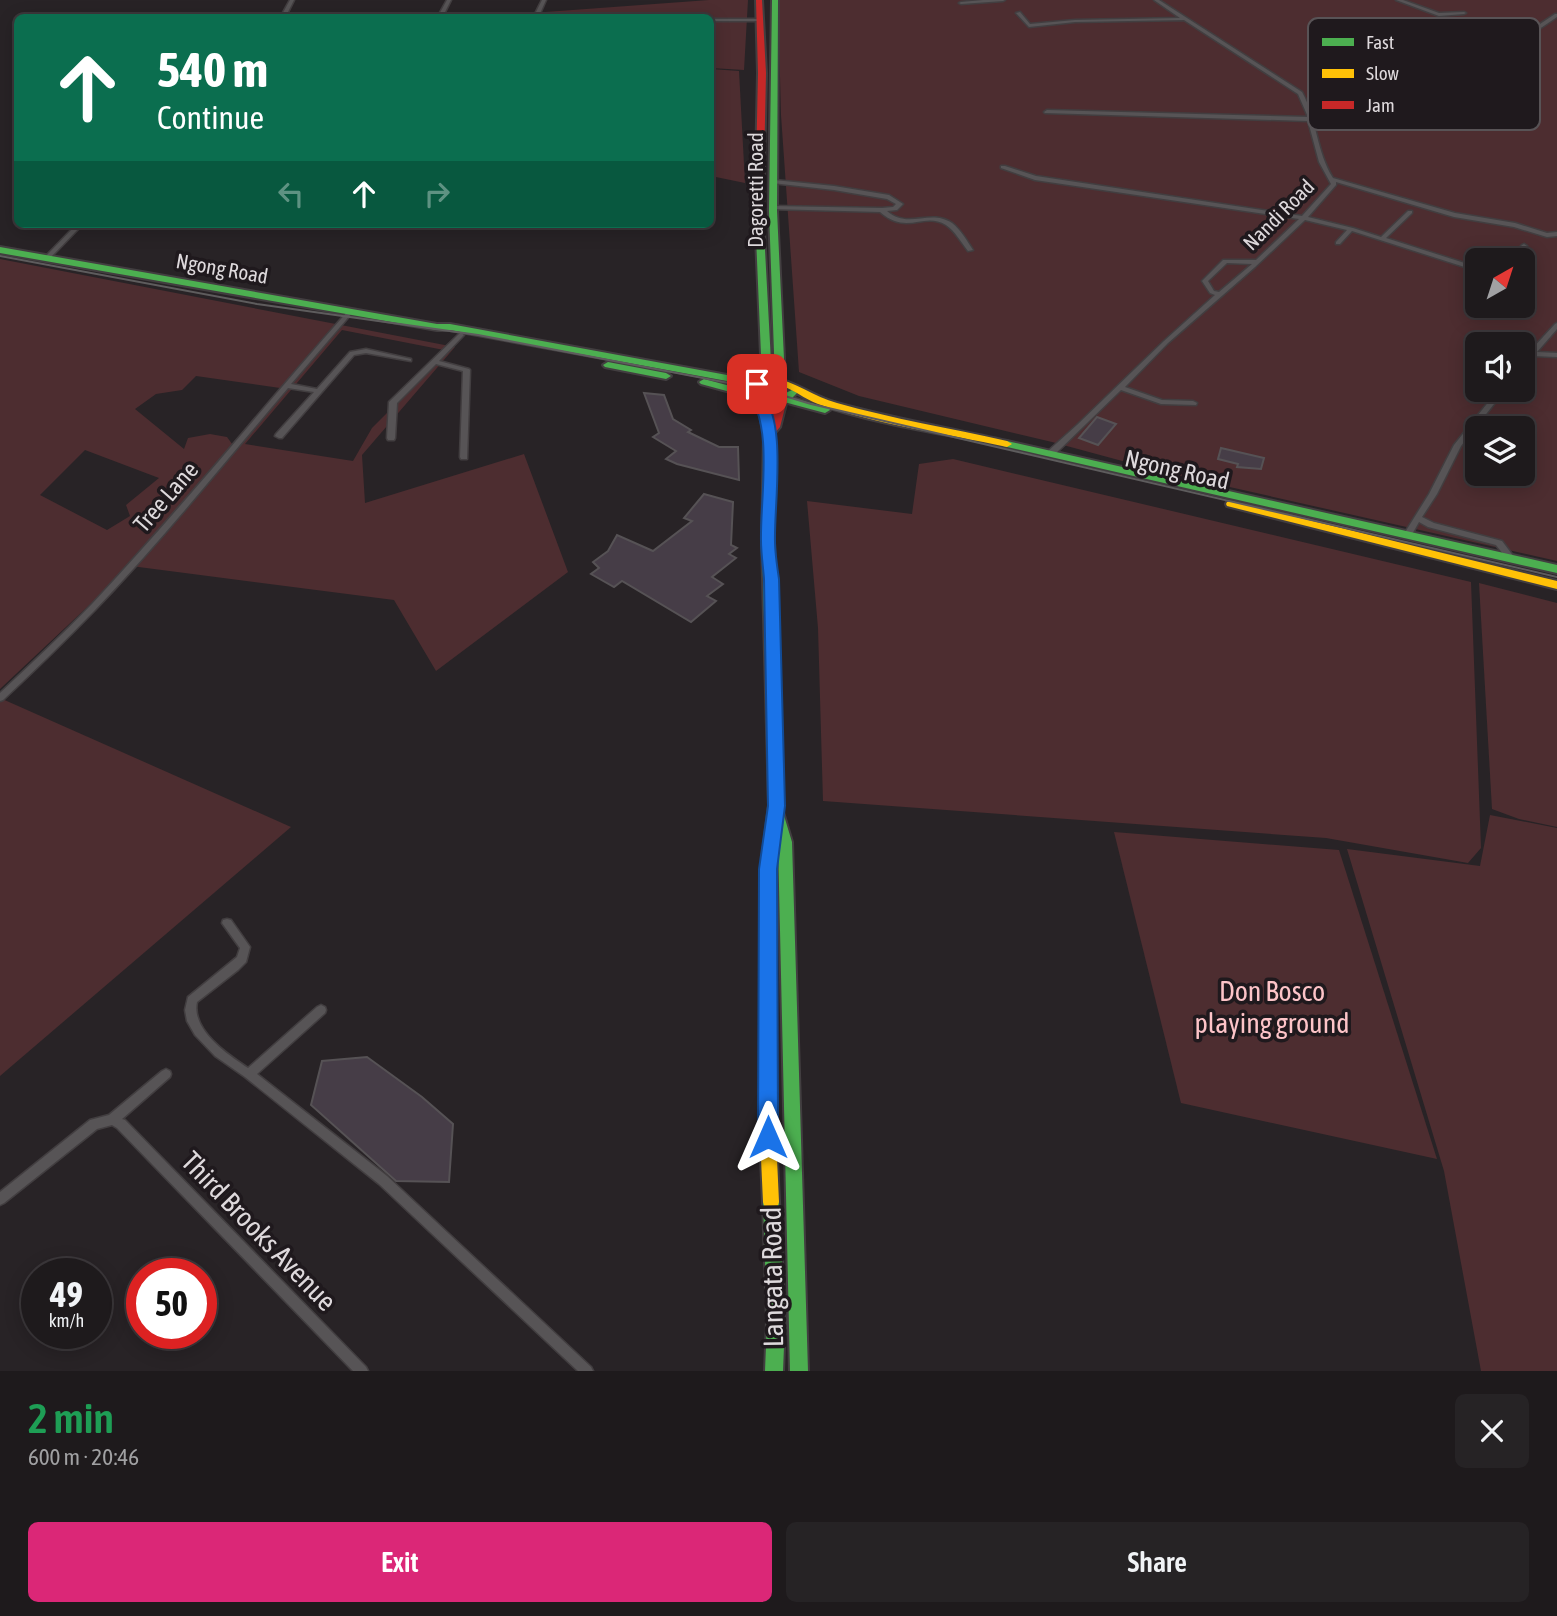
<!DOCTYPE html>
<html lang="en">
<head>
<meta charset="utf-8">
<style>
	:root { --surface:#1e1a1c; --page:#262325; --text:#f1f3f6; --muted:#a1a1a3; --line:#3c383b; --accent:#db2777 }
	body { margin:0; font-family:"Asap Condensed",sans-serif; background:var(--page); color:var(--text); height:100vh; display:flex; flex-direction:column; font-size:26px; white-space:nowrap }
	* { box-sizing:border-box; margin:0 }
	p { font-size:23px; color:var(--muted) }
	.icon { flex:none; width:38px; height:38px; fill:none; stroke:currentColor; stroke-width:2; stroke-linecap:round; stroke-linejoin:round }
	.map { position:relative; height:1371px; overflow:hidden }
	.panel { display:flex; flex-direction:column; background:var(--surface); flex:1 }
	.panel>* { flex:none }
	.hud { position:absolute; left:14px; top:14px; width:700px; height:214px; border-radius:10px; box-shadow:0 4px 18px #0003,0 0 0 2px var(--line); background:#0b6e4f; color:#fff; overflow:hidden }
	.needle { width:46px; rotate:39deg }
	.tools { position:absolute; left:1465px; top:248px; display:grid; gap:14px }
	.tools a { display:grid; place-items:center; width:70px; height:70px; border-radius:10px; background:var(--surface); box-shadow:0 4px 18px #0003,0 0 0 2px var(--line); font-size:35px }
	.speed { position:absolute; left:21px; top:1258px; display:flex; gap:14px; font-size:35px; font-weight:700; text-align:center }
	.speed>* { display:grid; place-content:center; width:91px; height:91px; border-radius:50%; background:var(--surface); box-shadow:0 4px 18px #0003,0 0 0 2px var(--line); line-height:1 }
	.speed small { font-size:18px; font-weight:400 }
	.speed .limit { border:10px solid #d22; background:#fff; color:#111 }
	.pin { position:absolute; display:grid; place-items:center; width:60px; height:60px; color:#fff; margin:-30px; border-radius:14px; box-shadow:0 4px 10px #0006 }
	.me { position:absolute; width:77px; margin:-38px; rotate:0deg; stroke-linejoin:round; filter:drop-shadow(0 0 5px #0008) }
	.turn { display:flex; align-items:center; gap:24px; height:147px; padding:0 28px; font-size:32px }
	.turn .icon { width:91px; height:91px; stroke-width:2.5 }
	.turn b { display:block; font-size:49px; line-height:60px }
	.lanes { display:flex; align-items:center; height:66px; padding:0 28px; background:#0003; justify-content:center; gap:35px; direction:ltr }
	.lanes .off { opacity:.35 }
	.round { display:grid; place-items:center; flex:none; width:74px; height:74px; border-radius:10px; background:var(--page) }
	.headline { display:flex; align-items:center; justify-content:space-between; height:119px; padding:0 28px }
	h1 { font-size:42px; font-weight:600; line-height:52px; color:#1e9e55 }
	.button { display:flex; gap:14px; margin-top:auto; padding:14px 28px }
	.button a { flex:1; height:80px; border-radius:10px; background:var(--accent); color:#fff; font-size:28px; font-weight:600; line-height:80px; text-align:center }
	.button a+a { background:var(--page); color:var(--text) }
	.map>svg:first-child { display:block }
	.green { fill:#4d2d30; fill-rule:evenodd }
	.building { fill:#463d47; stroke:#565255; stroke-width:2 }
	.lines { fill:none; stroke-linecap:round; stroke-linejoin:round }
	.street-casing { stroke:#423e40; stroke-width:3 }
	.fast-casing { stroke:#423e40; stroke-width:4 }
	.slow-casing { stroke:#423e40; stroke-width:4 }
	.jam-casing { stroke:#423e40; stroke-width:4 }
	.street { fill:#575456; fill-rule:evenodd }
	.fast { fill:#4caf50; fill-rule:evenodd }
	.slow { fill:#ffc107; fill-rule:evenodd }
	.jam { fill:#c62828; fill-rule:evenodd }
	.tram { stroke:#5e5c5d; stroke-width:2 }
	.route { fill:#1a73e8; stroke:#114b97; stroke-width:2 }
	.labels { text-anchor:middle; stroke-width:7; stroke-linejoin:round; paint-order:stroke }
	.far-street-label { font-size:21px; fill:#ded9dc; stroke:#1f191d }
	.street-label { font-size:24px; fill:#ded9dc; stroke:#1f191d }
	.near-park-label { font-size:28px; fill:#fdc4c8; stroke:#1f191d }
	.near-street-label { font-size:28px; fill:#ded9dc; stroke:#1f191d }
	.key { fill:#1f191d; stroke:#585356; stroke-width:2 }
	.key-label { font-size:19px; fill:#ded9dc }
</style>
</head>
<body>
<div class="map">
<svg width="1557" height="1371" viewBox="0 0 1557 1371">
	<rect width="100%" height="100%" fill="#282326"/>
	<!-- green -->
	<g class="green">
		<polygon points="709,0 748,0 744,70 711,68 710,18 541,18 545,12 559,11"/>
		<path d="M778,0H1557V561L1163,472L1052,442L859,396L799,372L781,115ZM1477,261H1522V306H1477ZM1477,345H1522V390H1477ZM1477,429H1522V474H1477Z"/>
		<polygon points="711,69 739,71 745,183 711,176"/>
		<path d="M0,259L455,347L362,455L365,503L524,454L568,572L436,671L394,600L131,566L0,689ZM342,330L449,351L372,428L353,461L245,444ZM196,376L280,388V389L235,448L227,437L210,434L188,438L184,449L135,409L156,394L182,390ZM85,450L159,478L126,505L130,516L107,530L40,495Z"/>
		<polygon points="953,459 1471,582 1481,848 1468,863 1326,838 823,801 818,628 807,501 912,514 919,464"/>
		<polygon points="1479,583 1557,603 1557,827 1519,819 1492,809"/>
		<polygon points="0,698 291,827 0,1076"/>
		<polygon points="1490,815 1557,828 1557,1371 1481,1371 1444,1171 1347,849 1480,866"/>
		<polygon points="1114,832 1339,850 1437,1159 1181,1103"/>
	</g>
	<!-- building -->
	<g class="building">
		<polygon points="644,393 664,395 673,419 691,430 688,432 719,447 738,447 739,480 677,464 666,459 676,451 653,437 659,433"/>
		<polygon points="1097,417 1116,424 1098,445 1079,438"/>
		<polygon points="1221,448 1264,458 1261,469 1237,467 1238,464 1218,459"/>
		<polygon points="704,494 733,502 731,545 737,548 729,554 736,558 712,577 723,584 707,596 716,601 691,622 622,581 614,587 591,574 599,568 593,562 608,551 617,535 653,551 692,521 684,518"/>
		<polygon points="367,1057 422,1097 453,1124 449,1182 396,1181 311,1105 322,1061"/>
	</g>
	<g class="lines">
		<defs>
			<g id="street">
				<polygon points="290,0 294,0 285,18 280,18"/>
				<polygon points="447,0 451,0 442,18 437,18"/>
				<polygon points="542,0 546,0 538,18 533,18"/>
				<polygon points="983,0 1005,0 1003,1 961,4 959,3 961,2"/>
				<path d="M1154,0H1159L1302,92C1317,119 1316,151 1333,178L1455,213L1515,223L1547,233L1557,232V236L1547,237L1514,227L1454,217L1336,182V185L1308,217L1353,228L1381,237L1408,211H1412V213L1386,238L1477,267V271L1352,231L1340,244H1336V242L1347,230L1305,220L1255,267L1168,343L1125,387L1162,400L1193,401L1197,403L1196,405L1161,404L1121,390L1053,456H1047V452L1077,425L1164,341L1215,295L1210,293L1202,281L1223,260H1256L1299,219L1035,180L1001,168V166H1005L1036,176L1302,216L1331,184L1319,162L1308,121L1045,113L1044,112L1047,110L1308,117L1298,94L1184,20L1075,22L1029,27L1016,13L1020,12L1030,24L1075,20L1180,18ZM1227,263L1252,264L1219,292L1214,291L1208,281Z"/>
				<polygon points="1396,0 1403,0 1439,13 1464,12 1466,13 1464,14 1439,16"/>
				<polygon points="1555,14 1557,14 1557,17 1526,38 1522,38 1522,36"/>
				<polygon points="710,19 760,19 762,20 760,21 710,21"/>
				<path d="M774,180L834,186L889,195L903,204L897,210L887,211C908,230 930,208 952,223C961,230 967,241 973,250L968,251C961,242 955,231 946,225C923,211 908,236 880,212L771,209L770,208L773,206L882,208L893,207L896,204L887,199L834,190L772,183L771,182Z"/>
				<polygon points="77,224 83,224 49,259 45,259 45,257"/>
				<polygon points="1524,244 1527,246 1515,261 1508,261 1522,245"/>
				<polygon points="1477,275 1477,281 1472,288 1477,291 1477,295 1465,289 1475,276"/>
				<path d="M350,310L353,312L352,313L291,384L317,389L350,352L366,349L411,359V361L366,353L354,355L282,438H279L275,436L276,434L314,392L288,388C225,462 163,539 95,610C65,641 34,671 3,700L0,701V693C31,664 62,635 92,604C181,509 262,408 348,311Z"/>
				<polygon points="1557,323 1557,329 1537,352 1557,353 1557,357 1533,356 1522,367 1522,360 1555,324"/>
				<polygon points="461,333 464,335 463,336 439,361 469,369 470,370 467,459 461,459 460,457 463,371 436,364 397,403 395,438 394,440 388,440 387,438 389,402 459,334"/>
				<polygon points="1498,390 1505,390 1461,446 1437,494 1422,517 1434,523 1502,541 1514,557 1513,559 1507,559 1496,545 1428,527 1419,522 1411,536 1405,536 1404,534 1429,494 1454,445"/>
				<path d="M227,919L231,920L250,947L246,962L238,970L197,1002C191,1030 228,1055 248,1068L317,1007L321,1005L325,1007L326,1010L325,1013L257,1074L387,1176L591,1367L593,1371H578L379,1184L245,1077L215,1056L195,1035L187,1021L185,1010L188,997L237,957L240,948L222,923L223,920Z"/>
				<polygon points="166,1069 170,1071 171,1074 170,1077 122,1119 125,1120 366,1367 368,1371 353,1371 117,1128 112,1125 97,1129 4,1203 0,1205 0,1192 90,1120 109,1115 162,1071"/>
			</g>
			<g id="fast">
				<polygon points="772,0 778,0 777,211 785,380 780,383 775,380 769,211"/>
				<polygon points="759,210 763,213 772,380 761,384 727,381 450,330 437,330 0,253 0,247 437,324 450,324 727,375 762,378 755,213"/>
				<polygon points="608,362 666,373 671,376 666,379 605,367 603,365"/>
				<polygon points="704,379 775,398 792,390 797,393 792,398 829,408 830,410 825,413 784,402 775,404 767,402 774,433 774,542 782,809 792,842 808,1371 790,1371 778,842 774,865 769,866 764,865 762,861 769,805 762,542 764,433 756,399 701,384 699,382"/>
				<polygon points="1007,441 1557,565 1557,573 1003,446 1002,444"/>
				<polygon points="771,1194 777,1196 779,1202 785,1321 783,1371 765,1371 767,1321 763,1202 765,1196"/>
			</g>
			<g id="slow">
				<path d="M771,377C795,381 814,397 837,403C893,419 950,428 1007,441L1012,444L1007,447C944,433 879,425 818,404C798,397 780,376 759,388V397H751L749,387C755,380 763,379 771,377Z"/>
				<polygon points="1231,501 1557,581 1557,589 1227,506 1226,504 1227,502"/>
				<polygon points="769,856 774,857 776,861 776,1137 779,1202 777,1208 771,1210 765,1208 763,1202 760,1137 762,861 764,857"/>
			</g>
			<g id="jam">
				<polygon points="756,0 762,0 766,73 763,213 759,216 755,213 758,73"/>
				<polygon points="782,397 787,400 780,427 773,435 765,435 764,433 770,426 777,400"/>
			</g>
		</defs>
		<!-- street casing -->
		<use href="#street" class="street-casing"/>
		<!-- fast casing -->
		<use href="#fast" class="fast-casing"/>
		<!-- slow casing -->
		<use href="#slow" class="slow-casing"/>
		<!-- jam casing -->
		<use href="#jam" class="jam-casing"/>
		<!-- street -->
		<use href="#street" class="street"/>
		<!-- fast -->
		<use href="#fast" class="fast"/>
		<!-- slow -->
		<use href="#slow" class="slow"/>
		<!-- jam -->
		<use href="#jam" class="jam"/>
		<!-- tram -->
		<polyline class="tram" points="0,256 257,304 478,335 765,390 811,404 1557,577"/>
	</g>
	<!-- route -->
	<path class="route" d="M757,380L763,384L760,391C788,419 774,502 775,541C775,553 777,566 779,579L785,806L777,869L778,1137L775,1144L768,1147L761,1144L758,1137L759,869L768,806L764,579C763,566 761,553 761,541C760,497 774,426 747,391L752,381Z"/>
	<g class="labels">
		<!-- far-street labels -->
		<g class="far-street-label">
			<text transform="translate(756 190) rotate(-90)" y="7">Dagoretti Road</text>
			<text transform="translate(1279 215) rotate(-45)" y="7">Nandi Road</text>
			<text transform="translate(222 269) rotate(10)" y="7">Ngong Road</text>
		</g>
		<!-- street labels -->
		<g class="street-label">
			<text transform="translate(1177 470) rotate(13)" y="8">Ngong Road</text>
			<text transform="translate(166 497) rotate(-49)" y="8">Tree Lane</text>
		</g>
		<!-- near-park labels -->
		<g class="near-park-label">
			<text x="1272" y="1001">Don Bosco<tspan x="1272" dy="32">playing ground</tspan></text>
		</g>
		<!-- near-street labels -->
		<g class="near-street-label">
			<text transform="translate(259 1231) rotate(46)" y="10">Third Brooks Avenue</text>
			<text transform="translate(772 1277) rotate(-91)" y="10">Langata Road</text>
		</g>
	</g>
	<!-- legend -->
	<rect x="1308" y="18" width="232" height="112" rx="10" class="key"/>
	<rect x="1322" y="38" width="32" height="8" fill="#4caf50"/>
	<rect x="1322" y="69" width="32" height="9" fill="#ffc107"/>
	<rect x="1322" y="101" width="32" height="8" fill="#c62828"/>
	<g class="key-label">
		<text x="1366" y="49">Fast</text>
		<text x="1366" y="80">Slow</text>
		<text x="1366" y="112">Jam</text>
	</g>
</svg>
<div class="tools">
<a><svg class="needle" viewBox="-14 -14 28 28"><path d="M0-13l5 13h-10z" fill="#e53935"/><path d="M0 13l5-13h-10z" fill="#a1a1a3"/></svg></a>
<a><svg class="icon" aria-label="sound" viewBox="0 0 24 24"><path d="M4 9h4l5-4v14l-5-4H4zM17 9q2 3 0 6"/></svg></a>
<a><svg class="icon" aria-label="layers" viewBox="0 0 24 24"><path d="M12 4l9 5-9 5-9-5zM3 14l9 5 9-5"/></svg></a>
</div>
<div class="speed"><div>49<small>km/h</small></div><div class="limit">50</div></div>
<div class="pin" style="left:757px;top:384px;background:#d93025"><svg class="icon" aria-label="arrive" viewBox="0 0 24 24"><path d="M6 21V4h12l-3 4 3 4H6"/></svg></div>
<svg class="me" style="left:768px;top:1137px" viewBox="-20 -20 40 40"><path d="M0-17L14 15 0 8-14 15z" fill="#1a73e8" stroke="#fff" stroke-width="4"/></svg>
<div class="hud">
<div class="turn"><svg class="icon" aria-label="ahead" viewBox="0 0 24 24"><path d="M12 20V5M6 11l6-6 6 6"/></svg><div><b>540 m</b>Continue</div></div>
<div class="lanes"><svg class="icon off" aria-label="left" viewBox="0 0 24 24"><path d="M17 20v-9H6M10 6l-5 5 5 5"/></svg><svg class="icon" aria-label="ahead" viewBox="0 0 24 24"><path d="M12 20V5M6 11l6-6 6 6"/></svg><svg class="icon off" aria-label="right" viewBox="0 0 24 24"><path d="M7 20v-9h11M14 6l5 5-5 5"/></svg></div>
</div>
</div>
<section class="panel">
<div class="headline"><div><h1>2 min</h1><p>600 m · 20:46</p></div><a class="round"><svg class="icon" aria-label="close" viewBox="0 0 24 24"><path d="M6 6l12 12M18 6L6 18"/></svg></a></div>
<div class="button"><a>Exit</a><a>Share</a></div>
</section>
</body>
</html>
